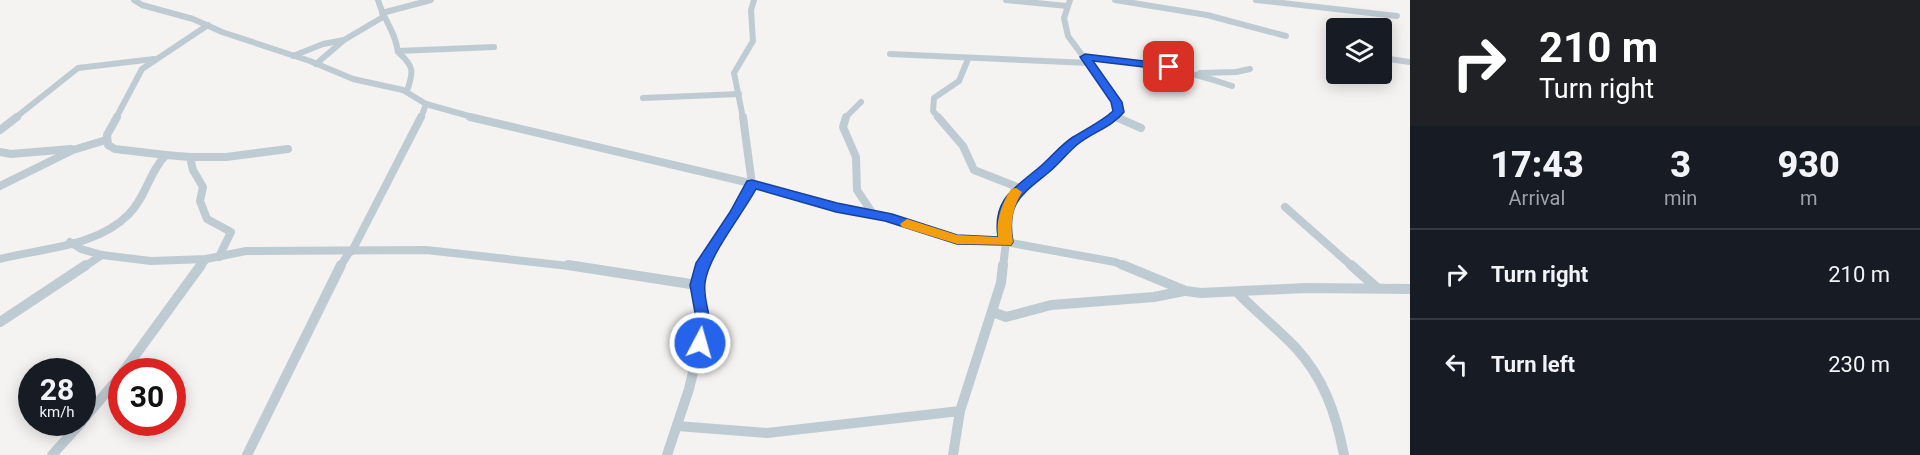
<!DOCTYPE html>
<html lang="en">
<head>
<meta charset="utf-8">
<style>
	:root { --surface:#171b24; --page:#242831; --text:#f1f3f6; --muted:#9ea1a6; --line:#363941 }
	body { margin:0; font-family:Roboto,sans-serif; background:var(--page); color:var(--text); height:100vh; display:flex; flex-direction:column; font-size:22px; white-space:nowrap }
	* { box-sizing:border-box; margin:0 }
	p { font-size:20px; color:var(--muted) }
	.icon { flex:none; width:33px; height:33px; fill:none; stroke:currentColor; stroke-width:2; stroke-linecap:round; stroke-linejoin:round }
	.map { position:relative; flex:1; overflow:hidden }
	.details { display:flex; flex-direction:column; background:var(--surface); width:510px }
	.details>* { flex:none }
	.banner { background:#202124; color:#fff; overflow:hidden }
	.controls { position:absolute; left:1326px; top:18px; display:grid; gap:12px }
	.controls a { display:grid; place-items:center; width:66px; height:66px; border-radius:6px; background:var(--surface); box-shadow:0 3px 15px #0003; font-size:30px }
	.speed { position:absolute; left:18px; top:358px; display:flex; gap:12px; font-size:30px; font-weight:700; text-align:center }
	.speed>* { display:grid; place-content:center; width:78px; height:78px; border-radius:50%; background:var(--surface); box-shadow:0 3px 15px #0003; line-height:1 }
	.speed small { font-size:15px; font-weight:400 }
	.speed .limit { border:9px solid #d22; background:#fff; color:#111 }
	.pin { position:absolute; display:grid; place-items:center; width:51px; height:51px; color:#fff; margin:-26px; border-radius:12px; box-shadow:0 3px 9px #0006 }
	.me { position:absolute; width:66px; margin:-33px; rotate:6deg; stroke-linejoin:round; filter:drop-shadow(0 0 4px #0008) }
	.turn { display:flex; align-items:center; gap:21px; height:126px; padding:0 30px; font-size:27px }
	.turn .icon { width:78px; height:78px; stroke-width:2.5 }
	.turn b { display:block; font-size:42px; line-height:51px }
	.eta { display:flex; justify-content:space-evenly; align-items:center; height:102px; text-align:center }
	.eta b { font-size:36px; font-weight:800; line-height:42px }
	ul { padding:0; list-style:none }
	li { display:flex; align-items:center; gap:18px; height:90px; padding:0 30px; border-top:2px solid var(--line) }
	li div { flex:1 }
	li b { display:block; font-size:22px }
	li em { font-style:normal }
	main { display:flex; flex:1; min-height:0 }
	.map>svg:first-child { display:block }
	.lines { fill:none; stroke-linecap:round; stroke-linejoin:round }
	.minor-far2 { stroke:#bfcbd3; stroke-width:6 }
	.minor-far1 { stroke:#bfcbd3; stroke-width:8 }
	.minor { stroke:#bfcbd3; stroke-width:10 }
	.route { fill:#2563eb; stroke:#184099; stroke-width:1.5 }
	.slow { fill:#f59e0b }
</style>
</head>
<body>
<main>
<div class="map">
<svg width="1410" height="455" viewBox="0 0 1410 455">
	<rect width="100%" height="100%" fill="#f5f2f2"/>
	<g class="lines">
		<!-- minor-far2 -->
		<g class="minor-far2">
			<polyline points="134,0 142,5 193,19 222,32 310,61 353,79 403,90 426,104 476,118"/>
			<path d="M378,0C384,21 395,30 398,52C414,66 414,71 407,91"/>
			<polyline points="1006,0 1067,6"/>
			<polyline points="1070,0 1064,18 1068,36 1119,105 1118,112 1112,118"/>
			<polyline points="1115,0 1207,15 1286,36"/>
			<polyline points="1256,0 1397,16"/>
			<polyline points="382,13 431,0"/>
			<polyline points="398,51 494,47"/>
			<polyline points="890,54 1089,63"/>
			<polyline points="293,56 323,44 344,40"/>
			<path d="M1085,57C1138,63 1181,68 1232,86"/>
			<polyline points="1382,58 1410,62"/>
			<polyline points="316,64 344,40 383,17"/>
			<polyline points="1200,73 1236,72 1250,69"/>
			<polyline points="643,98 739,94"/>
			<polyline points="1115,116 1119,118"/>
			<polyline points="15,118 78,68 154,59"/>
			<polyline points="116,118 142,69 208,25"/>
			<polyline points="421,118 426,104"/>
			<polyline points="743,118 734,73 753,41 751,10 754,0"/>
			<polyline points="845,118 861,102"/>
			<polyline points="939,118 933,111 934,98 959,81 968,59"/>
		</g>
		<!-- minor-far1 -->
		<g class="minor-far1">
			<polyline points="470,117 771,188 836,207 887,217 957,240 1006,242 1115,262 1127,267"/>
			<polyline points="846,117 843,127 856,157 857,190 873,214"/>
			<polyline points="938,117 963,146 974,170 1020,188"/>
			<polyline points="1116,117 1141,128"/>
			<polyline points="0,130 17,117"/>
			<polyline points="0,152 11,154 71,149"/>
			<polyline points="166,155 190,157 193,170 203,187 200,201 207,219 231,232 219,257"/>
			<polyline points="190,157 226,157 288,149"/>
			<polyline points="0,186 73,150 106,140"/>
			<polyline points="1285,207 1353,267"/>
			<polyline points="70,242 81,249 102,255 151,261 206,259 246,251 426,250 578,267"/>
			<polyline points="352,251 421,117"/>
			<path d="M0,259C42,248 97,247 129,214C146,197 149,172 166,155L115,149L108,145L107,135L117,117"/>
			<polyline points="84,267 102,255"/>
			<polyline points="200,267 206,259"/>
			<polyline points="340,267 350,251"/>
			<polyline points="702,267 737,213 752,184 743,117"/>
			<polyline points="1003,267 1006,242 1003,227 1010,202 1018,189 1045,170 1074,141 1113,117"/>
		</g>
		<!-- minor -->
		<g class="minor">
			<polyline points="568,265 697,285"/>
			<polyline points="1123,265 1186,291 1201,293 1305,288 1410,289"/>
			<polyline points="1351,265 1377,288"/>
			<path d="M1238,293C1256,312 1277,328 1295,347C1324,378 1336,414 1344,455"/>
			<polyline points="993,312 1006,317 1051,305 1154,297 1184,291"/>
			<polyline points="0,322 86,265"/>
			<polyline points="123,372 201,265"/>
			<polyline points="82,421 122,374"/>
			<polyline points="677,426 767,433 960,411"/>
			<polyline points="52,455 81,423"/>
			<polyline points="247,455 341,265"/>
			<polyline points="667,455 689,389 700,343 704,318 697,285 702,265"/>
			<polyline points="953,455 960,411 1001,283 1003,265"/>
		</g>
	</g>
	<!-- route -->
	<path class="route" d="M1085,54L1169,64L1174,67L1169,70L1093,61L1122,102L1124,112C1112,127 1093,132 1078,144C1067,153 1059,164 1048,173C1021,195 1006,203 1013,242L1011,245L957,244L885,221L836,212L756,189C742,215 708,256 705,283C702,305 718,323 705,347L700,349L694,347L692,343L696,318L690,285L696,263L730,212L747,181L752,180L837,203L892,214L957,235L998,237C992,197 1017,187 1042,165C1052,156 1062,144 1073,137C1086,129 1101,122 1113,111L1111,102L1080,57Z"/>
	<!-- slow -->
	<path class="slow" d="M1016,188L1022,192C1012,208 1010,224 1013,242L1011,245L957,244L902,227L900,224L907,219L957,235L998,237C996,219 1002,204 1011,189Z"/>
</svg>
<div class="controls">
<a><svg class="icon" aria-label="layers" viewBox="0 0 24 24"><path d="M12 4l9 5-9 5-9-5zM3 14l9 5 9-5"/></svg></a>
</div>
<div class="speed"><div>28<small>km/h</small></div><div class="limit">30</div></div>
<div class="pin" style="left:1169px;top:67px;background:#d93025"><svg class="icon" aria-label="arrive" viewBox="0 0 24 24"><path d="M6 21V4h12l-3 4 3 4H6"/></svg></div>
<svg class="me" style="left:700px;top:343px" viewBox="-20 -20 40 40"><circle r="17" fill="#2563eb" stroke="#fff" stroke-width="3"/><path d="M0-11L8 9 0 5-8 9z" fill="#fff"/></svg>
</div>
<section class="details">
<div class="banner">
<div class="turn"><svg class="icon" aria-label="right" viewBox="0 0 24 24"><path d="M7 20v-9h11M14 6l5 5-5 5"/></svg><div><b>210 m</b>Turn right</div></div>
</div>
<div class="eta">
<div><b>17:43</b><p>Arrival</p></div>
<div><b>3</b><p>min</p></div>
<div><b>930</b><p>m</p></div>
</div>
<ul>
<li><svg class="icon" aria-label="right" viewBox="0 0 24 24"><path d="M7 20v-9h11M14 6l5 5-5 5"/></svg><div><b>Turn right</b></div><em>210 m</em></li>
<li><svg class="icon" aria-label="left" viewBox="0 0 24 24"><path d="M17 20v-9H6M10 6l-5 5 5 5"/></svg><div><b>Turn left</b></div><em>230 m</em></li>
</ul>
</section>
</main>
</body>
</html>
